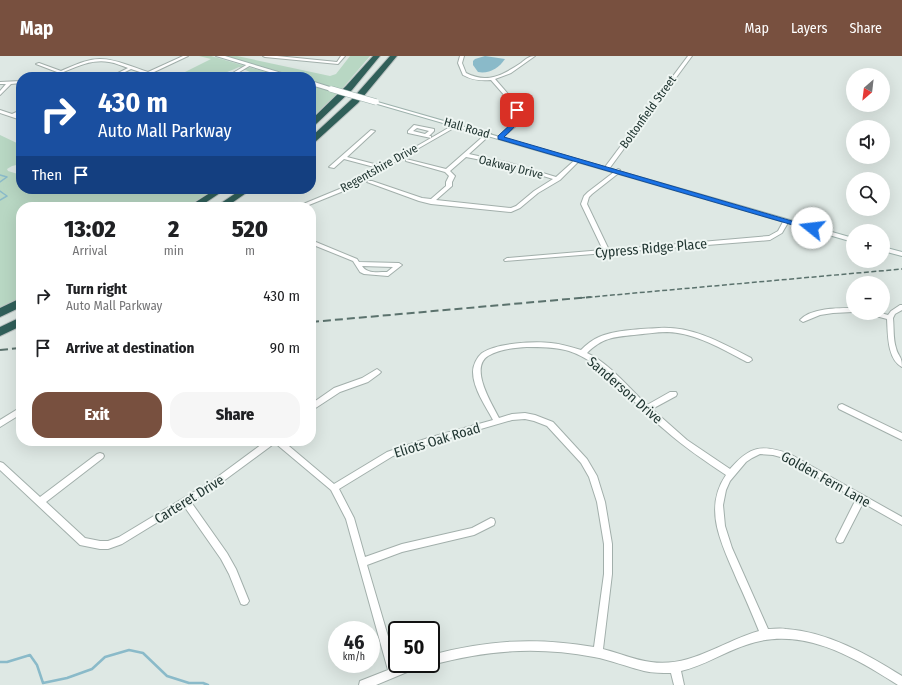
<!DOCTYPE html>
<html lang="en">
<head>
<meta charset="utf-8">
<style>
	:root { --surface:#fff; --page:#f6f6f6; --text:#202124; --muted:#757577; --accent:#78503f }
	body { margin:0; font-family:"Fira Sans Condensed",sans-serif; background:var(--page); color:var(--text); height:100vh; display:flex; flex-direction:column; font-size:15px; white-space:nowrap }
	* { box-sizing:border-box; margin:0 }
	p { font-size:13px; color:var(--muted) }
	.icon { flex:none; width:22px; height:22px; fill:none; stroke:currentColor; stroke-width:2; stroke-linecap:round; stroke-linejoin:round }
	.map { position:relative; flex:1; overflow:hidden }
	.panel { position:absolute; left:16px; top:146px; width:300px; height:244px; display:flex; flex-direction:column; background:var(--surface); border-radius:16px; box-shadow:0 4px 16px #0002 }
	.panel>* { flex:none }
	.top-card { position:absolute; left:16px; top:16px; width:300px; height:122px; border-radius:16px; box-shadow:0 4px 16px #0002; background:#1a4fa0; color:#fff; overflow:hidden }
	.needle { width:26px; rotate:208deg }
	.controls { position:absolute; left:846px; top:12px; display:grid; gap:8px }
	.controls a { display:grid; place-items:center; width:44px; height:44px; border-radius:50%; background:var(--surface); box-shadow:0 4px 16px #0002; font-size:20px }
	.speed { position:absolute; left:328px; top:565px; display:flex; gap:8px; font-size:20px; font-weight:700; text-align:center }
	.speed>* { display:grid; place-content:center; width:52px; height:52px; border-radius:50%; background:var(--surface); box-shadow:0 4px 16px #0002; line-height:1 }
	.speed small { font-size:10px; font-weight:400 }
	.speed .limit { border:2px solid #111; border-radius:6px; background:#fff; color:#111 }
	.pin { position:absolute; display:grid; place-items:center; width:34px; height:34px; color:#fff; margin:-17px; border-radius:8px; box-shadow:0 2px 6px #0006 }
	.me { position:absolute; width:44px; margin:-22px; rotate:286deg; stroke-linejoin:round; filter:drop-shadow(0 0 3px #0008) }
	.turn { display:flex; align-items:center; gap:14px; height:84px; padding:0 16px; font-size:18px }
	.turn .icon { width:52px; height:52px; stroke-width:2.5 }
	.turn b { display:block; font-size:28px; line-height:34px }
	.then { display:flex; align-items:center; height:38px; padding:0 16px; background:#0003; gap:8px; font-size:15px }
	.eta { display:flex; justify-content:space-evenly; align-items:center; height:68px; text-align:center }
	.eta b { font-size:24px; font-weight:800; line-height:28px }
	.cta { display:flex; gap:8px; margin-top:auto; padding:8px 16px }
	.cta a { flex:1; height:46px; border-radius:16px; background:var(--accent); color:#fff; font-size:16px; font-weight:800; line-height:46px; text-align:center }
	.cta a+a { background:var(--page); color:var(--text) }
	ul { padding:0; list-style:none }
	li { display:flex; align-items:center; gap:12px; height:52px; padding:0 16px }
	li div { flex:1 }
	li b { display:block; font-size:15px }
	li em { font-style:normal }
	header { display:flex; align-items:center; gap:24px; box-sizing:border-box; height:56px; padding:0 20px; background:var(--accent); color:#fff }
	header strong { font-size:19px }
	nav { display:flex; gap:22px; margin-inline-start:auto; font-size:14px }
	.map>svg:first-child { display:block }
	.green { fill:#b8d7c3 }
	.water { fill:#8abac9 }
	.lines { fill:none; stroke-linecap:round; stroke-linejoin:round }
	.stream-far1 { stroke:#8abac9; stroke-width:1.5 }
	.stream { stroke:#8abac9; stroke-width:2.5 }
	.minor-casing { stroke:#a2afab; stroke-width:2 }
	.secondary-casing { stroke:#9eb2ad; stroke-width:2 }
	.motorway-casing { stroke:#bcc3c2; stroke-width:2 }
	.minor { fill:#fff; fill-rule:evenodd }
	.secondary { fill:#fff; fill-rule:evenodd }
	.motorway { fill:#305f59; fill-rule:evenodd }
	.rail-far1 { stroke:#5b726d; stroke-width:1.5; stroke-dasharray:5 2.5; stroke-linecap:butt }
	.rail { stroke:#5b726d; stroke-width:2; stroke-dasharray:8 4; stroke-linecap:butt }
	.secondary-bridge-casing { stroke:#9eb2ad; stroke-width:7; stroke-linecap:butt }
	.secondary-bridge { stroke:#fff; stroke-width:5.5 }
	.route { fill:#1a73e8; stroke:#114b97 }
	.labels { text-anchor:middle; stroke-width:4; stroke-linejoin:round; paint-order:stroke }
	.far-street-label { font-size:12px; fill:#213632; stroke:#eef5f2 }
	.street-label { font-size:14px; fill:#213632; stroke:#eef5f2 }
</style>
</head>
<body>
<header>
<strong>Map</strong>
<nav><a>Map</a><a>Layers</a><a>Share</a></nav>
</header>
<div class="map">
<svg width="902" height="629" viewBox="0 0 902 629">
	<rect width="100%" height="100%" fill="#dee8e4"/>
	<!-- green -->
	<g class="green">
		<path d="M199,0H211L283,21H259V20L239,11C216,21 210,24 185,16L211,3Z"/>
		<polygon points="226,0 237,0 330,20 336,18 350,0 370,0 341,34 311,25 311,21 297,21"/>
		<polygon points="311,29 338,37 311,62"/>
		<polygon points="0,79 21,89 21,108 12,110 7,113 8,115 21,119 21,133 215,133 186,151 21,151 21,241 0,252"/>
	</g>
	<!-- water -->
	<path class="water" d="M485,0L505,3C499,12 489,18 478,16L473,9V5L475,3Z"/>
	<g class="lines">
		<!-- stream-far1 -->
		<g class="stream-far1">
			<polyline points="0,119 7,121 0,126"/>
			<polyline points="0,135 7,140 0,144"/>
		</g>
		<!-- stream -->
		<polyline class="stream" points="0,606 7,606 30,599 37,609 43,627 67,622 92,613 105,601 129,594 143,597 167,620 189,627 203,627 208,629"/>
		<defs>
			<g id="minor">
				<path d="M183,0H188L152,17L161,21H155L131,13L115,21H110L128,12C122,10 116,7 109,6C90,2 69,14 52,21H46L57,16L36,8L39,7L61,15C73,10 86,3 100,3C116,3 132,11 148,16Z"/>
				<polygon points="263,0 277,0 337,6 341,0 345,0 338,8 265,1"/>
				<path d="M460,0H464L462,7L466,17C487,28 503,19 521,7C526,3 529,0 535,0L511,17L495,23L515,46L520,58L517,69L502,82L498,81L513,67L516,58L511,47L491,24C480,25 472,24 463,19L458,7Z"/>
				<polygon points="688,0 692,0 609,113 605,113 605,111"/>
				<polygon points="248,8 251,9 231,21 226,21"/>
				<polygon points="21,25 21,27 11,28 0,39 0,35 6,28 0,28 0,26"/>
				<polygon points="0,54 12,58 21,54 21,57 16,59 21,61 21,64 0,57"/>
				<path d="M455,68L459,69L346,134L304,151H296L342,132L378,112L344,103L334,112L329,111L371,74L375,75L347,101L382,110L431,82L408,77V75L414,69L434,73V75L429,80H431V82ZM417,72L429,75L425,78L413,75Z"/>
				<path d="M487,77L491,78L469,98L510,107L556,121L576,103L580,104L560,124L538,137L520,152L511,156L431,148L419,145L367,126L368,125H372L422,142L431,143L446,130V126L449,120L445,116L406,105V103L446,113ZM466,101L507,109L553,123L534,135L516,150L511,152L436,144L452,130V126L455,120L450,115Z"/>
				<polygon points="618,113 620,114 620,116 592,138 589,141 587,148 609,194 769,180 778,175 784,164 788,164 789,165 782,177 770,184 505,205 504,204 507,202 603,194 581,148 584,140 588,136"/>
				<path d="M311,184L357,203L359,206L399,207L402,209L388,220L364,218L360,216L353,205L311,188ZM362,210L393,211L387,216C378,216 367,218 362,210Z"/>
				<path d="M900,249H902V254L895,258L893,262C894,272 893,283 896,292C898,301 902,299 902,311C887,303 888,278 887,263L872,259L871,257H881L888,259L891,255Z"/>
				<path d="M853,252V256L833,257L820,259L803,266L800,264C811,252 837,252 853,252Z"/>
				<path d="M659,272C693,270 722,287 751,302L752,304L749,306H747C722,293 696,277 667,276C656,276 645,278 634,279C613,281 602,282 587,297C610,308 628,331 647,349L670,336H676L677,338L676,340L652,353L687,384L730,413C750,390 761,388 790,398L902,461V469L863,447L843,486L840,487L837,486L836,483L856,443L784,402L773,399L760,398L752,402L746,406L730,425L726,434L723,449L725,470L732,492L768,573C774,573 780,572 786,573C828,576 867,598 902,620V629H898C853,600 800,569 746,589C724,596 704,610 681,615L684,629H674L671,617C662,617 653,617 644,615C627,611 611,604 594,601C537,590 487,594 431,609L429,608H431V599C488,584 535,581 594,591L604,518V488L597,446L589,421L581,407L547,370L534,365L525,363L512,364L429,388L393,400L339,433L354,462L365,501L402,488L472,472L491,462L494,463L495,466L494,469L474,479L402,496L367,509L397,611L404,608H421L419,611L376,629H359L360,625L388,614L346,463L331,434L275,387L218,429L191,446L227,497L236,513L249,545L247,548L244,549L241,548L229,518L221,503L184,450L122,488L108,493H100L80,489L0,414V406L3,407L40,441L97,398L100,397L103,398L104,400L103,402L46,446L85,482L100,485H108L119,481L212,425L266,385H283L334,428L387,396L428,382L493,364C485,349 473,332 473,316C473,309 477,301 482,297C497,287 534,285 551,287C561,288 571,291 581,294C586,289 592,284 599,281C614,274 642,273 659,272ZM527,291C541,291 556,291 569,295C591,302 605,317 621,332C635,346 649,361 665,374C684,391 705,405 726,419C702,454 723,490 737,524C745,541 752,558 759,575C723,585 690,612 651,606C634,604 619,597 603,593L612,518V488L605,446L597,420L587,403L553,366L535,359L525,357L512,358L499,362C492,348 469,312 488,300C500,293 514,292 527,291Z"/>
				<polygon points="377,313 381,316 379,318 368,326 340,336 311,355 311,348 334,332 362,322"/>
				<polygon points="842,348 902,377 902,384 839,353 838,351 839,349"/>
				<polygon points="21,351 21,358 0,371 0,364"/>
			</g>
			<g id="secondary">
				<polygon points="216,0 225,0 295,21 286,21"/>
				<polygon points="311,25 333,32 334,33 331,35 311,29"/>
				<polygon points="374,45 853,182 853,186 374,47"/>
				<polygon points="883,191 902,196 902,200 883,195"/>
			</g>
			<g id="motorway">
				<polygon points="373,0 380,0 352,34 314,70 311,70 311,64 346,30"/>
				<polygon points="390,0 397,0 358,47 314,87 311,87 311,81 352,43"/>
				<polygon points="216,133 226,133 199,151 188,151"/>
				<polygon points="242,133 252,133 226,151 215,151"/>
				<polygon points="21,242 21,251 0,261 0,252"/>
				<polygon points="21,261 21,270 0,280 0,271"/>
			</g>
		</defs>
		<!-- minor casing -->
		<use href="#minor" class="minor-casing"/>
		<!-- secondary casing -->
		<use href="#secondary" class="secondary-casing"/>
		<!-- motorway casing -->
		<use href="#motorway" class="motorway-casing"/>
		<!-- minor -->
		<use href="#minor" class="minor"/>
		<!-- secondary -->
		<use href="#secondary" class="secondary"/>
		<!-- motorway -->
		<use href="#motorway" class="motorway"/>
		<!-- rail-far1 -->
		<polyline class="rail-far1" points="580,242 902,213"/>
		<!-- rail -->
		<g class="rail">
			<polyline points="311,266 591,241"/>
			<polyline points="0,294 21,292"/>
		</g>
		<defs>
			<polyline id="secondary-bridge" points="331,33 376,46"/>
		</defs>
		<!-- secondary-bridge casing -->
		<use href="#secondary-bridge" class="secondary-bridge-casing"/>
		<!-- secondary-bridge -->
		<use href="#secondary-bridge" class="secondary-bridge"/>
	</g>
	<!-- route -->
	<path class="route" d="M515,53L520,54C521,67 513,72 504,81L816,172L815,174H810L498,83V80L512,67Z"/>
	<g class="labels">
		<!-- far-street labels -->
		<g class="far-street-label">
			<text transform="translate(648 56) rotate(-54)" y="4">Boltonfield Street</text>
			<text transform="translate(467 72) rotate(16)" y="4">Hall Road</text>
			<text transform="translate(511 111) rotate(14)" y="4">Oakway Drive</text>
			<text transform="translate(379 112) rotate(-29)" y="4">Regentshire Drive</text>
		</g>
		<!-- street labels -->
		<g class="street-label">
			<text transform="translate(651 192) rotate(-5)" y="5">Cypress Ridge Place</text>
			<text transform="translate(625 334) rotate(41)" y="5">Sanderson Drive</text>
			<text transform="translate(437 384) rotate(-17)" y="5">Eliots Oak Road</text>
			<text transform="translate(826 423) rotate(29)" y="5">Golden Fern Lane</text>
			<text transform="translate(189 443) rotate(-32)" y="5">Carteret Drive</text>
		</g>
	</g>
</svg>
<div class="controls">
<a><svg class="needle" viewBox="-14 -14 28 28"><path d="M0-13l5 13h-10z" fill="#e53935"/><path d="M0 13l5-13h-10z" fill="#757577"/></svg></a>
<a><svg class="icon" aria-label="sound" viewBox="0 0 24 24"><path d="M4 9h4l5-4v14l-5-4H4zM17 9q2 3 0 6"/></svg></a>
<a><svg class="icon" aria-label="search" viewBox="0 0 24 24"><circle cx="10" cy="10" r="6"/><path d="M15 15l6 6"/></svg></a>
<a>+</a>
<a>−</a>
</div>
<div class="speed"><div>46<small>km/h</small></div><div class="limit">50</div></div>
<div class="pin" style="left:517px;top:54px;background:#d93025"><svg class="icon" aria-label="arrive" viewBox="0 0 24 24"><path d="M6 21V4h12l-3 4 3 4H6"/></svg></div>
<svg class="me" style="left:812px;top:172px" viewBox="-20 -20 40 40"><circle r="19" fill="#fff"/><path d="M0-13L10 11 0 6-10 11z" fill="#1a73e8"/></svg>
<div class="top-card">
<div class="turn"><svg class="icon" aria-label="right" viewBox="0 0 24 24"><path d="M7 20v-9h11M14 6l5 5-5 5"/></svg><div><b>430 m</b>Auto Mall Parkway</div></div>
<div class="then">Then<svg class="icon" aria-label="arrive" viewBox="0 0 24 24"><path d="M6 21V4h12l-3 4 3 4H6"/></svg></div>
</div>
<section class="panel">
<div class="eta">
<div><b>13:02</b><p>Arrival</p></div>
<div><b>2</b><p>min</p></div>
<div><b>520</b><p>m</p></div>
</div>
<ul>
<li><svg class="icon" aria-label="right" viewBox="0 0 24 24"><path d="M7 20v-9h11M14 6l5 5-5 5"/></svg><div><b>Turn right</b><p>Auto Mall Parkway</p></div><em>430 m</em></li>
<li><svg class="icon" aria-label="arrive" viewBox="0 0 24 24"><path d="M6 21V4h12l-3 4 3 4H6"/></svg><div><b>Arrive at destination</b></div><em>90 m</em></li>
</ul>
<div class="cta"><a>Exit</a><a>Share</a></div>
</section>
</div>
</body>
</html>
